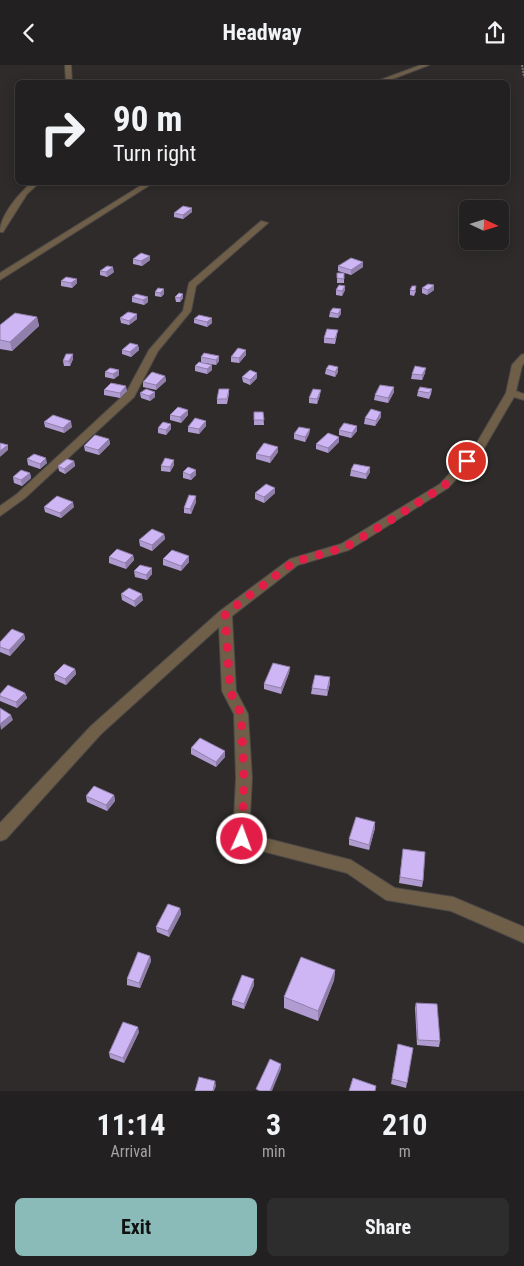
<!DOCTYPE html>
<html lang="en">
<head>
<meta charset="utf-8">
<style>
	:root { --surface:#222020; --page:#2e2d2d; --text:#f1f3f6; --muted:#a2a3a5; --line:#3f3e3e; --accent:#8bbbb9 }
	body { margin:0; font-family:"Roboto Condensed",sans-serif; background:var(--page); color:var(--text); height:100vh; display:flex; flex-direction:column; font-size:19px; white-space:nowrap }
	* { box-sizing:border-box; margin:0 }
	p { font-size:16px; color:var(--muted) }
	.icon { flex:none; width:28px; height:28px; fill:none; stroke:currentColor; stroke-width:2; stroke-linecap:round; stroke-linejoin:round }
	.map { position:relative; height:1026px; overflow:hidden }
	.side { display:flex; flex-direction:column; background:var(--surface); flex:1 }
	.side>* { flex:none }
	.banner { position:absolute; left:15px; top:15px; width:495px; height:105px; border-radius:8px; box-shadow:0 2px 12px #0003,0 0 0 1px var(--line); background:#222020; color:var(--text); overflow:hidden }
	.needle { width:32px; rotate:94deg }
	.tools { position:absolute; left:459px; top:135px; display:grid; gap:10px }
	.tools a { display:grid; place-items:center; width:50px; height:50px; border-radius:8px; background:var(--surface); box-shadow:0 2px 12px #0003,0 0 0 1px var(--line); font-size:25px }
	.pin { position:absolute; display:grid; place-items:center; width:42px; height:42px; color:#fff; margin:-21px; border:2px solid #fff; border-radius:50%; box-shadow:0 1px 5px #0007 }
	.me { position:absolute; width:55px; margin:-28px; rotate:2deg; stroke-linejoin:round; filter:drop-shadow(0 0 4px #0008) }
	.turn { display:flex; align-items:center; gap:18px; height:105px; padding:0 15px; font-size:22px }
	.turn .icon { width:65px; height:65px; stroke-width:2.5 }
	.turn b { display:block; font-size:35px; line-height:42px }
	.eta { display:flex; justify-content:space-evenly; align-items:center; height:85px; text-align:center }
	.eta b { font-size:30px; font-weight:700; line-height:35px }
	.primary-button { display:flex; gap:10px; margin-top:auto; padding:10px 15px }
	.primary-button a { flex:1; height:58px; border-radius:8px; background:var(--accent); color:#111; font-size:20px; font-weight:700; line-height:58px; text-align:center }
	.primary-button a+a { background:var(--page); color:var(--text) }
	header { display:flex; justify-content:space-between; align-items:center; height:65px; padding:0 15px; background:var(--surface); font-size:22px; font-weight:700 }
	.map>svg:first-child { display:block }
	.lines { fill:none; stroke-linecap:round; stroke-linejoin:round }
	.street-casing { stroke:#4b4847; stroke-width:2 }
	.path { stroke:#777473; stroke-width:2; stroke-dasharray:2 1; stroke-linecap:butt }
	.street { fill:#6f5e48; fill-rule:evenodd }
	.wall { fill:#b19cd1 }
	.shaded-wall { fill:#907faa }
	.building { fill:#ceb5f3; stroke:#907faa }
	.route { stroke:#e11d48; stroke-width:9; stroke-dasharray:0 16.2 }
</style>
</head>
<body>
<header><svg class="icon" aria-label="back" viewBox="0 0 24 24"><path d="M15 5l-7 7 7 7"/></svg>Headway<svg class="icon" aria-label="share" viewBox="0 0 24 24"><path d="M12 15V3M7 8l5-5 5 5M5 13v7h14v-7"/></svg></header>
<div class="map">
<svg width="524" height="1026" viewBox="0 0 524 1026">
	<rect width="100%" height="100%" fill="#2e2b2a"/>
	<g class="lines">
		<defs>
			<g id="street">
				<polygon points="65,0 71,0 72,18 66,18"/>
				<polygon points="421,0 429,0 382,18 372,18"/>
				<path d="M31,118H39L27,129L3,167H0C0,150 19,129 31,118Z"/>
				<polygon points="145,118 153,118 0,215 0,208"/>
				<polygon points="261,156 268,158 196,221 191,246 158,286 134,332 25,433 0,451 0,441 17,429 126,328 149,285 183,246 189,218"/>
				<polygon points="524,289 524,298 522,301 516,326 524,329 524,335 514,332 483,385 448,423 349,485 298,500 232,551 236,626 248,649 252,713 249,769 351,795 395,823 453,832 524,862 524,878 451,846 386,835 347,808 235,779 233,774 236,713 234,649 222,626 219,562 101,669 6,774 0,776 0,758 91,661 220,546 290,494 341,479 440,419 475,381 506,328 512,300 521,290"/>
			</g>
		</defs>
		<!-- street casing -->
		<use href="#street" class="street-casing"/>
		<!-- path -->
		<polyline class="path" points="522,0 524,12"/>
		<!-- street -->
		<use href="#street" class="street"/>
	</g>
	<!-- wall -->
	<g class="wall">
		<polygon points="192,143 192,147 183,154 174,152 174,148"/>
		<polygon points="133,194 150,195 142,201 133,199"/>
		<polygon points="338,201 363,202 351,210 338,206"/>
		<polygon points="100,206 114,207 107,212 100,210"/>
		<rect x="337" y="208" width="7" height="10"/>
		<polygon points="61,216 77,218 72,223 61,221"/>
		<polygon points="434,220 434,225 427,230 422,228 422,223"/>
		<polygon points="345,221 345,225 342,231 336,230 336,225"/>
		<polygon points="410,225 416,226 414,231 410,230"/>
		<polygon points="155,227 164,229 161,232 155,231"/>
		<polygon points="132,232 148,232 148,237 144,240 132,237"/>
		<polygon points="175,232 183,233 180,237 176,237"/>
		<polygon points="341,244 341,249 338,253 329,252 330,247"/>
		<polygon points="137,249 137,254 129,260 121,258 120,253"/>
		<polygon points="37,252 39,261 12,286 0,284 0,260"/>
		<polygon points="194,254 212,258 207,262 194,258"/>
		<polygon points="337,270 335,279 324,278 324,273"/>
		<polygon points="138,280 139,285 131,292 122,289 122,285"/>
		<polygon points="246,290 239,298 231,297 231,292"/>
		<polygon points="219,291 219,296 216,300 204,298 212,305 207,309 195,306 195,301 201,297 201,292"/>
		<polygon points="73,294 70,301 64,301 63,296"/>
		<polygon points="338,302 338,307 335,312 325,309 326,304"/>
		<polygon points="119,305 119,310 114,314 105,312 105,307"/>
		<polygon points="425,308 422,315 411,314 412,309"/>
		<polygon points="165,311 166,316 156,325 143,322 143,317"/>
		<polygon points="242,312 257,313 250,320 243,317"/>
		<polygon points="229,324 229,329 227,339 217,339 217,334"/>
		<polygon points="432,324 431,329 429,334 417,331 418,326"/>
		<polygon points="104,325 127,326 120,333 104,330"/>
		<polygon points="155,327 155,332 150,336 141,333 140,328"/>
		<polygon points="394,327 388,338 374,335 375,330"/>
		<polygon points="320,330 317,339 309,338 309,333"/>
		<polygon points="188,345 188,350 181,358 170,355 170,350"/>
		<polygon points="254,347 263,347 264,360 254,360"/>
		<polygon points="381,352 375,361 364,359 365,353"/>
		<polygon points="44,357 72,362 64,368 45,362"/>
		<polygon points="171,359 171,364 166,370 158,368 158,363"/>
		<polygon points="206,361 199,369 188,367 188,362"/>
		<polygon points="310,364 309,369 305,377 294,374 294,369"/>
		<polygon points="339,365 357,366 351,373 339,370"/>
		<polygon points="109,374 110,379 99,390 85,386 84,381"/>
		<polygon points="339,377 328,388 316,384 316,379"/>
		<polygon points="278,387 270,398 256,394 256,389"/>
		<polygon points="27,394 47,398 40,404 28,400"/>
		<polygon points="74,396 75,401 65,409 59,406 58,401"/>
		<polygon points="174,400 170,407 161,406 161,401"/>
		<polygon points="370,402 370,407 366,414 350,411 351,405"/>
		<polygon points="183,407 196,410 191,415 183,413"/>
		<polygon points="30,408 31,413 22,421 14,418 13,412"/>
		<polygon points="255,428 275,428 264,438 255,434"/>
		<polygon points="196,431 196,437 191,449 184,448 184,443"/>
		<polygon points="44,442 74,442 61,453 45,447"/>
		<polygon points="164,469 165,474 152,486 140,481 139,475"/>
		<polygon points="133,490 134,495 126,504 109,498 109,492"/>
		<polygon points="163,494 189,497 181,506 163,500"/>
		<polygon points="134,506 152,509 147,515 135,512"/>
		<polygon points="121,529 143,535 135,542 122,535"/>
		<polygon points="24,569 25,574 10,591 0,587 0,577"/>
		<polygon points="290,602 289,608 281,629 264,624 264,619"/>
		<polygon points="75,604 76,609 66,620 55,615 54,609"/>
		<polygon points="330,618 327,631 311,629 312,623"/>
		<polygon points="25,628 27,633 17,643 0,636 0,629"/>
		<polygon points="191,683 225,686 225,692 216,702 191,689"/>
		<polygon points="114,730 115,736 107,746 87,737 86,731"/>
		<polygon points="375,763 369,785 349,780 349,774"/>
		<polygon points="403,784 423,816 422,822 399,818"/>
		<polygon points="180,843 181,849 169,872 157,867 156,862"/>
		<polygon points="150,891 151,896 140,923 127,920 127,914"/>
		<polygon points="335,905 334,915 318,956 284,943 284,932"/>
		<polygon points="254,920 244,944 232,940 232,935"/>
		<polygon points="416,938 440,976 439,982 417,980 415,943"/>
		<polygon points="139,967 124,998 110,993 109,988"/>
		<polygon points="398,979 413,983 406,1023 391,1019"/>
	</g>
	<!-- shaded-wall -->
	<g class="shaded-wall">
		<polygon points="192,143 192,147 183,154 183,150"/>
		<polygon points="150,191 150,195 142,201 141,196"/>
		<polygon points="363,197 363,202 351,210 351,205"/>
		<polygon points="113,202 114,207 107,212 106,207"/>
		<polygon points="77,214 77,218 72,223 71,218"/>
		<polygon points="434,220 434,225 427,230 428,225"/>
		<polygon points="345,221 345,225 342,231 342,226"/>
		<polygon points="164,224 164,229 161,232 160,228"/>
		<polygon points="183,229 183,233 180,237 180,233"/>
		<polygon points="148,232 148,237 144,240 143,235"/>
		<polygon points="341,244 341,249 338,253 338,249"/>
		<polygon points="137,249 137,254 129,260 129,256"/>
		<polygon points="37,252 39,261 12,286 10,277"/>
		<polygon points="212,253 212,258 207,262 207,257"/>
		<polygon points="138,280 139,285 131,292 130,287"/>
		<polygon points="246,285 246,290 239,298 239,293"/>
		<polygon points="73,289 73,294 70,301 69,296"/>
		<polygon points="219,291 219,296 216,300 216,295"/>
		<polygon points="212,300 212,305 207,309 207,304"/>
		<polygon points="338,302 338,307 335,312 335,307"/>
		<polygon points="426,303 425,308 422,315 422,310"/>
		<polygon points="119,305 119,310 114,314 113,309"/>
		<polygon points="257,308 257,313 250,320 250,315"/>
		<polygon points="165,311 166,316 156,325 156,320"/>
		<polygon points="126,321 127,326 120,333 120,328"/>
		<polygon points="394,322 394,327 388,338 388,333"/>
		<polygon points="321,325 320,330 317,339 317,334"/>
		<polygon points="155,327 155,332 150,336 149,331"/>
		<polygon points="188,345 188,350 181,358 180,352"/>
		<polygon points="381,347 381,352 375,361 376,356"/>
		<polygon points="71,356 72,362 64,368 63,363"/>
		<polygon points="206,356 206,361 199,369 199,364"/>
		<polygon points="171,359 171,364 166,370 166,365"/>
		<polygon points="357,361 357,366 351,373 352,368"/>
		<polygon points="310,364 309,369 305,377 305,372"/>
		<polygon points="339,372 339,377 328,388 328,383"/>
		<polygon points="109,374 110,379 99,390 98,385"/>
		<polygon points="8,380 8,385 0,392 0,386"/>
		<polygon points="278,382 278,387 270,398 270,392"/>
		<polygon points="46,393 47,398 40,404 40,399"/>
		<polygon points="174,395 174,400 170,407 170,402"/>
		<polygon points="74,396 75,401 65,409 64,404"/>
		<polygon points="370,402 370,407 366,414 366,409"/>
		<polygon points="196,405 196,410 191,415 190,410"/>
		<polygon points="30,408 31,413 22,421 21,415"/>
		<polygon points="275,423 275,428 264,438 264,432"/>
		<polygon points="196,431 196,437 191,449 190,444"/>
		<polygon points="73,437 74,442 61,453 60,448"/>
		<polygon points="164,469 165,474 152,486 152,480"/>
		<polygon points="133,490 134,495 126,504 125,498"/>
		<polygon points="189,491 189,497 181,506 181,501"/>
		<polygon points="152,503 152,509 147,515 146,510"/>
		<polygon points="142,529 143,535 135,542 134,536"/>
		<polygon points="24,569 25,574 10,591 9,585"/>
		<polygon points="290,602 289,608 281,629 281,623"/>
		<polygon points="75,604 76,609 66,620 65,614"/>
		<polygon points="330,612 330,618 327,631 327,625"/>
		<polygon points="25,628 27,633 17,643 16,637"/>
		<polygon points="11,650 13,655 1,665 0,659"/>
		<polygon points="225,686 225,692 216,702 216,697"/>
		<polygon points="114,730 115,736 107,746 106,740"/>
		<polygon points="375,757 375,763 369,785 369,780"/>
		<polygon points="180,843 181,849 169,872 168,866"/>
		<polygon points="150,891 151,896 140,923 139,918"/>
		<polygon points="335,905 334,915 318,956 318,946"/>
		<polygon points="254,914 254,920 244,944 244,939"/>
		<polygon points="138,962 139,967 124,998 123,993"/>
		<polygon points="281,999 281,1004 272,1026 270,1026"/>
		<polygon points="215,1016 216,1021 214,1026 213,1026"/>
	</g>
	<!-- building -->
	<g class="building">
		<polygon points="183,141 192,143 183,150 174,148"/>
		<polygon points="141,188 150,191 141,196 133,194"/>
		<polygon points="351,193 363,197 351,205 338,201"/>
		<polygon points="107,201 113,202 106,207 100,206"/>
		<polygon points="337,208 344,208 344,214 337,213"/>
		<polygon points="66,212 77,214 71,218 61,216"/>
		<polygon points="428,219 434,220 428,225 422,223"/>
		<polygon points="339,220 345,221 342,226 336,225"/>
		<polygon points="412,221 416,221 415,226 410,225"/>
		<polygon points="158,223 164,224 160,228 155,227"/>
		<polygon points="179,228 183,229 180,233 175,232"/>
		<polygon points="136,229 148,232 143,235 132,232"/>
		<polygon points="333,243 341,244 338,249 330,247"/>
		<polygon points="128,247 137,249 129,256 120,253"/>
		<polygon points="15,248 37,252 10,277 0,275 0,260"/>
		<polygon points="199,250 212,253 207,257 194,254"/>
		<polygon points="327,264 338,265 335,274 324,273"/>
		<polygon points="130,278 138,280 130,287 122,285"/>
		<polygon points="238,283 246,285 239,293 231,292"/>
		<polygon points="204,288 219,291 216,295 201,292"/>
		<polygon points="66,289 73,289 69,296 63,296"/>
		<polygon points="199,297 212,300 207,304 195,301"/>
		<polygon points="329,300 338,302 335,307 326,304"/>
		<polygon points="415,301 426,303 422,310 412,309"/>
		<polygon points="110,303 119,305 113,309 105,307"/>
		<polygon points="250,305 257,308 250,315 242,312"/>
		<polygon points="152,307 165,311 156,320 143,317"/>
		<polygon points="111,318 126,321 120,328 104,325"/>
		<polygon points="380,320 394,322 388,333 375,330"/>
		<polygon points="420,322 432,324 429,328 418,326"/>
		<polygon points="146,324 155,327 149,331 140,328"/>
		<polygon points="219,324 229,324 227,334 217,334"/>
		<polygon points="313,324 321,325 317,334 309,333"/>
		<polygon points="178,342 188,345 180,352 170,350"/>
		<polygon points="371,344 381,347 376,356 365,353"/>
		<polygon points="254,347 263,347 264,355 254,355"/>
		<polygon points="53,350 71,356 63,363 44,357"/>
		<polygon points="195,353 206,356 199,364 188,362"/>
		<polygon points="163,357 171,359 166,365 158,363"/>
		<polygon points="344,358 357,361 352,368 339,365"/>
		<polygon points="299,362 310,364 305,372 294,369"/>
		<polygon points="328,368 339,372 328,383 316,379"/>
		<polygon points="95,370 109,374 98,385 84,381"/>
		<polygon points="0,378 8,380 0,386"/>
		<polygon points="264,378 278,382 270,392 256,389"/>
		<polygon points="34,389 46,393 40,399 27,394"/>
		<polygon points="165,393 174,395 170,402 161,401"/>
		<polygon points="67,394 74,396 64,404 58,401"/>
		<polygon points="354,399 370,402 366,409 351,405"/>
		<polygon points="188,402 196,405 190,410 183,407"/>
		<polygon points="21,405 30,408 21,415 13,412"/>
		<polygon points="266,419 275,423 264,432 255,428"/>
		<polygon points="189,430 196,431 190,444 184,443"/>
		<polygon points="57,431 73,437 60,448 44,442"/>
		<polygon points="152,464 164,469 152,480 139,475"/>
		<polygon points="117,484 133,490 125,498 109,492"/>
		<polygon points="172,485 189,491 181,501 163,494"/>
		<polygon points="140,500 152,503 146,510 134,506"/>
		<polygon points="129,523 142,529 134,536 121,529"/>
		<polygon points="12,564 24,569 9,585 0,582 0,577"/>
		<polygon points="273,598 290,602 281,623 264,619"/>
		<polygon points="64,599 75,604 65,614 54,609"/>
		<polygon points="315,610 330,612 327,625 312,623"/>
		<polygon points="8,620 25,628 16,637 0,631 0,629"/>
		<polygon points="0,643 11,650 0,659"/>
		<polygon points="200,673 225,686 216,697 191,683"/>
		<polygon points="94,721 114,730 106,740 86,731"/>
		<polygon points="356,752 375,757 369,780 349,774"/>
		<polygon points="403,784 425,787 423,816 400,812"/>
		<polygon points="168,839 180,843 168,866 156,862"/>
		<polygon points="138,887 150,891 139,918 127,914"/>
		<polygon points="301,892 335,905 318,946 284,932"/>
		<polygon points="242,910 254,914 244,939 232,935"/>
		<polygon points="416,938 437,939 440,976 418,975"/>
		<polygon points="123,957 138,962 123,993 109,988"/>
		<polygon points="398,979 413,983 407,1018 392,1014"/>
		<polygon points="270,994 281,999 270,1026 260,1026 256,1024"/>
		<polygon points="199,1012 215,1016 213,1026 195,1026"/>
		<polygon points="353,1013 376,1021 375,1026 349,1026"/>
	</g>
	<g class="lines">
		<!-- route -->
		<polyline class="route" points="242,774 244,713 241,649 230,626 225,549 294,497 346,482 386,458 444,421 467,396"/>
	</g>
</svg>
<div class="tools">
<a><svg class="needle" viewBox="-14 -14 28 28"><path d="M0-13l5 13h-10z" fill="#e53935"/><path d="M0 13l5-13h-10z" fill="#a2a3a5"/></svg></a>
</div>
<div class="pin" style="left:467px;top:396px;background:#d93025"><svg class="icon" aria-label="arrive" viewBox="0 0 24 24"><path d="M6 21V4h12l-3 4 3 4H6"/></svg></div>
<svg class="me" style="left:242px;top:774px" viewBox="-20 -20 40 40"><circle r="17" fill="#e11d48" stroke="#fff" stroke-width="3"/><path d="M0-11L8 9 0 5-8 9z" fill="#fff"/></svg>
<div class="banner">
<div class="turn"><svg class="icon" aria-label="right" viewBox="0 0 24 24"><path d="M7 20v-9h11M14 6l5 5-5 5"/></svg><div><b>90 m</b>Turn right</div></div>
</div>
</div>
<section class="side">
<div class="eta">
<div><b>11:14</b><p>Arrival</p></div>
<div><b>3</b><p>min</p></div>
<div><b>210</b><p>m</p></div>
</div>
<div class="primary-button"><a>Exit</a><a>Share</a></div>
</section>
</body>
</html>
